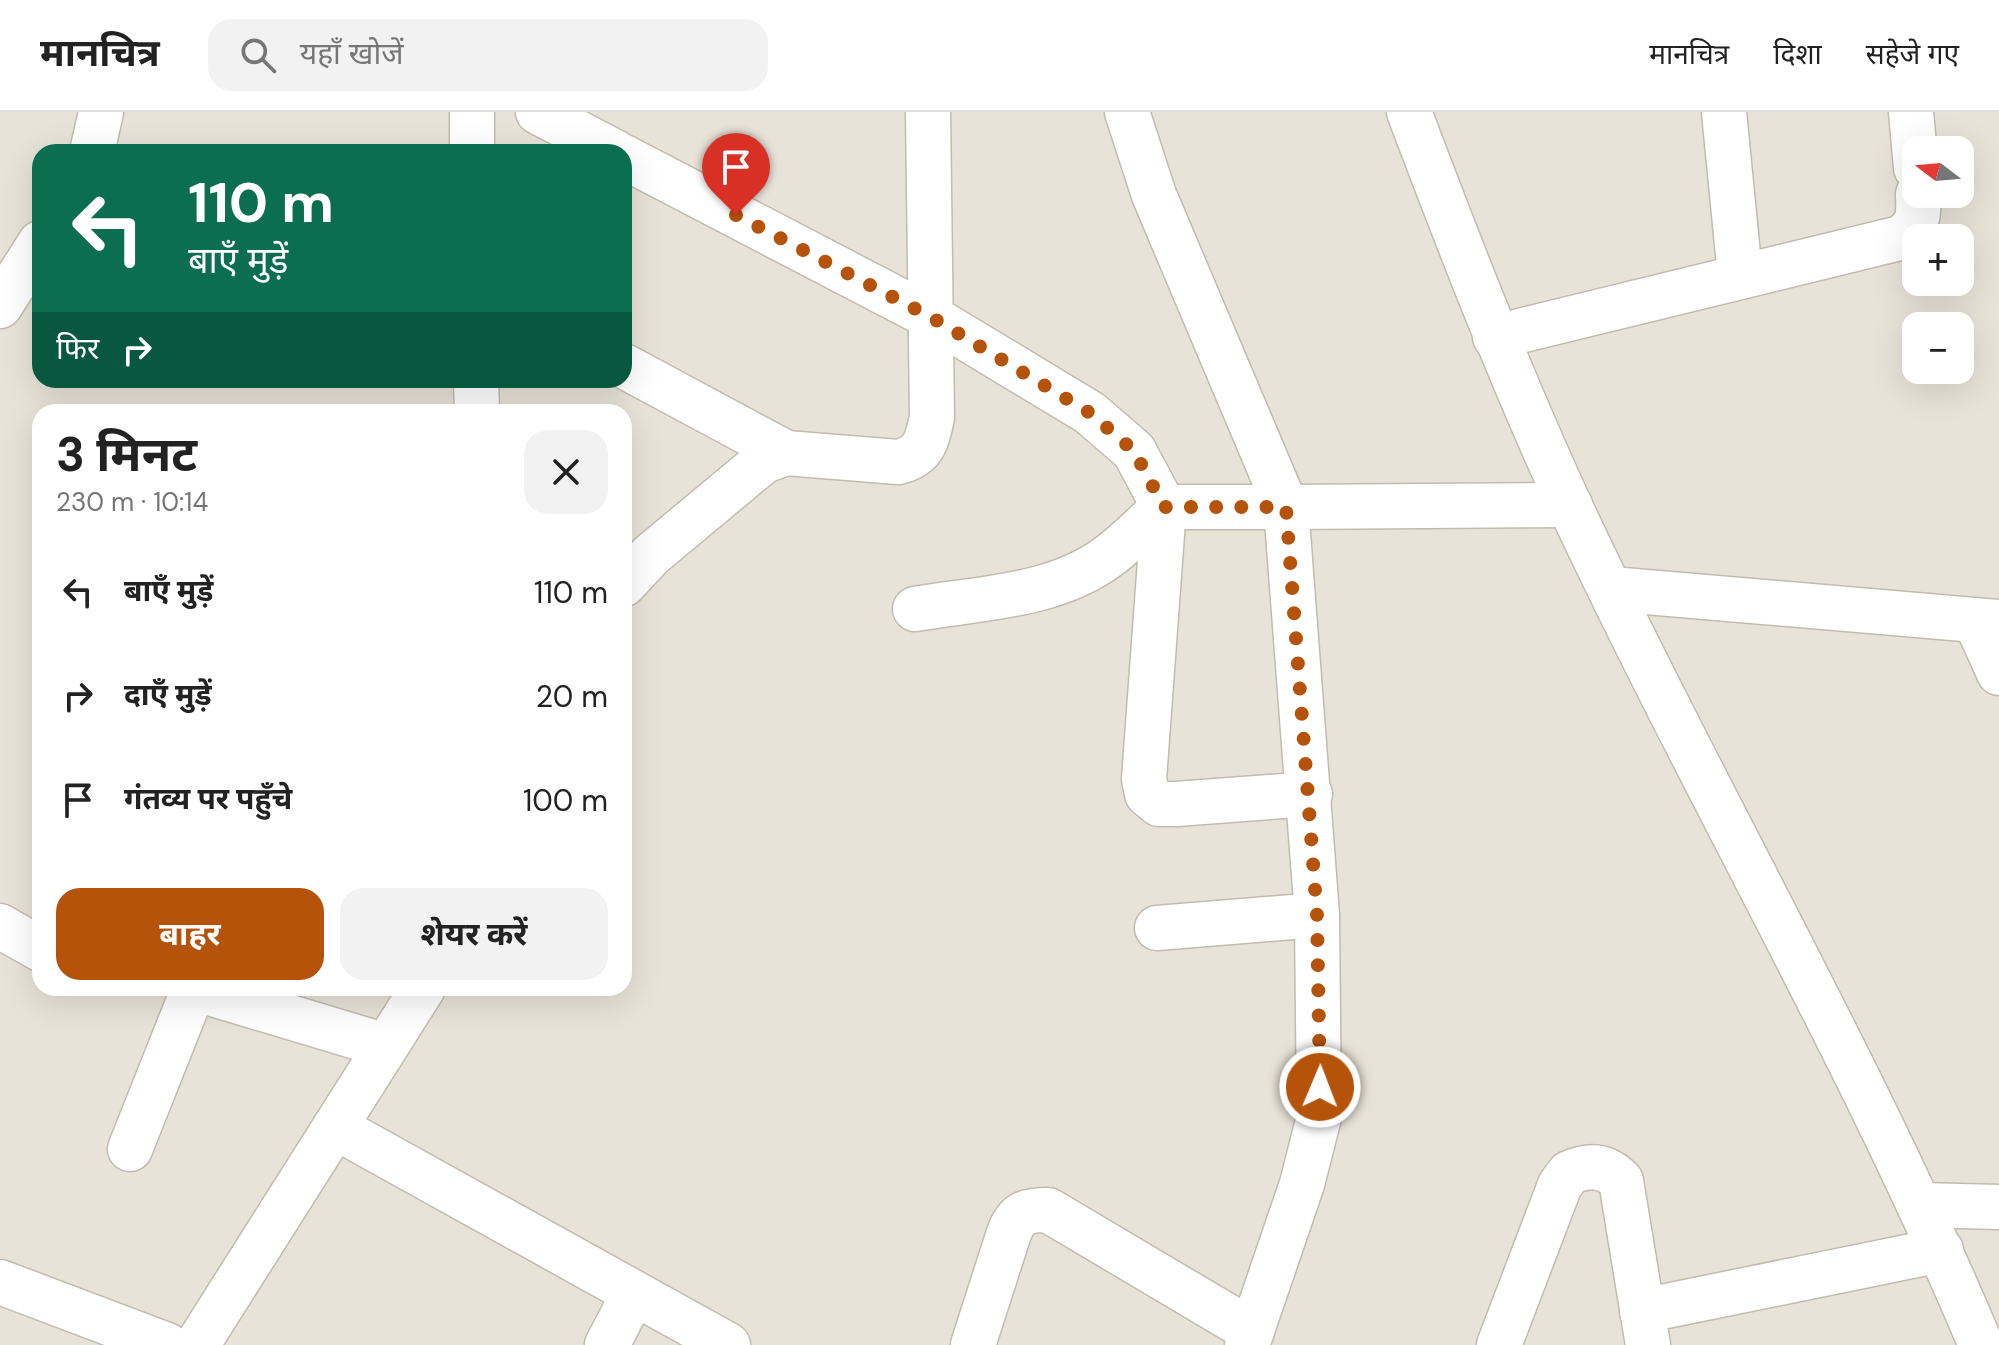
<!DOCTYPE html>
<html lang="hi">
<head>
<meta charset="utf-8">
<style>
	:root { --surface:#fff; --page:#f2f2f2; --text:#222; --muted:#767676; --line:#e0e0e0; --accent:#b45309 }
	body { margin:0; font-family:"DM Sans","Noto Sans Devanagari",sans-serif; background:var(--page); color:var(--text); height:100vh; display:flex; flex-direction:column; font-size:30px; white-space:nowrap }
	* { box-sizing:border-box; margin:0 }
	p { font-size:26px; color:var(--muted) }
	.icon { flex:none; width:44px; height:44px; fill:none; stroke:currentColor; stroke-width:2; stroke-linecap:round; stroke-linejoin:round }
	.map { position:relative; flex:1; overflow:hidden }
	.sheet { position:absolute; left:32px; top:292px; width:600px; height:592px; display:flex; flex-direction:column; background:var(--surface); border-radius:24px; box-shadow:0 8px 32px #0002 }
	.sheet>* { flex:none }
	.top-card { position:absolute; left:32px; top:32px; width:600px; height:244px; border-radius:24px; box-shadow:0 8px 32px #0002; background:#0b6e4f; color:#fff; overflow:hidden }
	.needle { width:52px; rotate:286deg }
	.fabs { position:absolute; left:1902px; top:24px; display:grid; gap:16px }
	.fabs a { display:grid; place-items:center; width:72px; height:72px; border-radius:16px; background:var(--surface); box-shadow:0 8px 32px #0002; font-size:40px }
	.pin { position:absolute; display:grid; place-items:center; width:68px; height:68px; color:#fff; margin:-82px -34px; border-radius:50% 50% 50% 0; rotate:-45deg; box-shadow:0 0 8px #0007 }
	.pin .icon { rotate:45deg }
	.me { position:absolute; width:88px; margin:-44px; rotate:1deg; stroke-linejoin:round; filter:drop-shadow(0 0 6px #0008) }
	.turn { display:flex; align-items:center; gap:28px; height:168px; padding:0 24px; font-size:36px }
	.turn .icon { width:104px; height:104px; stroke-width:2.5 }
	.turn b { display:block; font-size:56px; line-height:68px }
	.then { display:flex; align-items:center; height:76px; padding:0 24px; background:#0003; gap:16px; font-size:30px }
	.round { display:grid; place-items:center; flex:none; width:84px; height:84px; border-radius:24px; background:var(--page) }
	.headline { display:flex; align-items:center; justify-content:space-between; height:136px; padding:0 24px }
	h1 { font-size:48px; font-weight:700; line-height:60px }
	.cta { display:flex; gap:16px; margin-top:auto; padding:16px 24px }
	.cta a { flex:1; height:92px; border-radius:24px; background:var(--accent); color:#fff; font-size:32px; font-weight:700; line-height:92px; text-align:center }
	.cta a+a { background:var(--page); color:var(--text) }
	ul { padding:0; list-style:none }
	li { display:flex; align-items:center; gap:24px; height:104px; padding:0 24px }
	li div { flex:1 }
	li b { display:block; font-size:30px }
	li em { font-style:normal }
	header { display:flex; align-items:center; gap:48px; box-sizing:border-box; height:112px; padding:0 40px; background:var(--surface); border-bottom:2px solid var(--line) }
	header strong { font-size:38px }
	nav { display:flex; gap:44px; margin-inline-start:auto; font-size:28px }
	.search { width:560px; height:72px; background:var(--page); display:flex; align-items:center; gap:20px; box-sizing:border-box; padding:0 28px; border-radius:24px; color:var(--muted); font-size:30px }
	.map>svg:first-child { display:block }
	.residential { fill:#e8e3d8; fill-rule:evenodd }
	.lines { fill:none; stroke-linecap:round; stroke-linejoin:round }
	.minor-casing { stroke:#c2bcaf; stroke-width:47 }
	.minor { stroke:#fff; stroke-width:44 }
	.route { stroke:#b45309; stroke-width:14; stroke-dasharray:0 25.2 }
</style>
</head>
<body>
<header>
<strong>मानचित्र</strong>
<div class="search"><svg class="icon" aria-label="search" viewBox="0 0 24 24"><circle cx="10" cy="10" r="6"/><path d="M15 15l6 6"/></svg>यहाँ खोजें</div>
<nav><a>मानचित्र</a><a>दिशा</a><a>सहेजे गए</a></nav>
</header>
<div class="map">
<svg width="1999" height="1233" viewBox="0 0 1999 1233">
	<rect width="100%" height="100%" fill="#f4f1e9"/>
	<!-- residential -->
	<path class="residential" d="M0,0H1999V1233H0ZM1916,38H1960V82H1916ZM40,40H624V268H40ZM1916,126H1960V170H1916ZM1916,214H1960V258H1916ZM40,300H624V876H40Z"/>
	<g class="lines">
		<defs>
			<g id="minor">
				<polyline points="538,0 615,40"/>
				<path d="M1409,0C1459,132 1510,264 1569,392C1701,675 1860,945 1981,1233"/>
				<polyline points="1724,0 1740,163"/>
				<polyline points="1911,0 1916,56"/>
				<polyline points="92,40 101,0"/>
				<polyline points="472,40 472,0"/>
				<polyline points="624,45 931,205 1090,301 1134,339 1164,395 1144,667 1147,682 1159,692 1176,692 1310,682"/>
				<polyline points="0,194 40,131"/>
				<path d="M1495,225L1900,126C1919,114 1919,104 1918,82"/>
				<polyline points="624,254 786,341"/>
				<polyline points="476,268 477,300"/>
				<path d="M624,472L651,443L764,349L786,341L898,350C924,344 927,329 932,305L928,0"/>
				<polyline points="1611,477 1999,510"/>
				<path d="M915,497C979,486 1055,485 1109,444C1128,430 1146,411 1164,395H1286L1154,83L1127,0"/>
				<polyline points="1976,510 1999,561"/>
				<polyline points="0,814 40,837"/>
				<polyline points="1157,816 1317,803"/>
				<polyline points="193,876 386,934"/>
				<polyline points="335,1015 728,1233"/>
				<polyline points="130,1037 194,876"/>
				<polyline points="1921,1093 1999,1095"/>
				<polyline points="0,1170 167,1233"/>
				<polyline points="1642,1199 1941,1138"/>
				<polyline points="197,1233 423,876"/>
				<polyline points="607,1233 633,1183"/>
				<path d="M973,1233L1009,1121C1017,1100 1027,1098 1048,1098L1252,1219"/>
				<polyline points="1247,1233 1302,1072 1319,1005 1317,803 1286,395 1570,393"/>
				<path d="M1499,1233L1560,1073L1569,1061C1589,1052 1606,1053 1621,1069L1648,1233"/>
			</g>
		</defs>
		<!-- minor casing -->
		<use href="#minor" class="minor-casing"/>
		<!-- minor -->
		<use href="#minor" class="minor"/>
	</g>
	<g class="lines">
		<!-- route -->
		<polyline class="route" points="736,103 931,205 1090,301 1134,339 1164,395 1286,395 1317,803 1320,975"/>
	</g>
</svg>
<div class="fabs">
<a><svg class="needle" viewBox="-14 -14 28 28"><path d="M0-13l5 13h-10z" fill="#e53935"/><path d="M0 13l5-13h-10z" fill="#767676"/></svg></a>
<a>+</a>
<a>−</a>
</div>
<div class="pin" style="left:736px;top:103px;background:#d93025"><svg class="icon" aria-label="arrive" viewBox="0 0 24 24"><path d="M6 21V4h12l-3 4 3 4H6"/></svg></div>
<svg class="me" style="left:1320px;top:975px" viewBox="-20 -20 40 40"><circle r="17" fill="#b45309" stroke="#fff" stroke-width="3"/><path d="M0-11L8 9 0 5-8 9z" fill="#fff"/></svg>
<div class="top-card">
<div class="turn"><svg class="icon" aria-label="left" viewBox="0 0 24 24"><path d="M17 20v-9H6M10 6l-5 5 5 5"/></svg><div><b>110 m</b>बाएँ मुड़ें</div></div>
<div class="then">फिर<svg class="icon" aria-label="right" viewBox="0 0 24 24"><path d="M7 20v-9h11M14 6l5 5-5 5"/></svg></div>
</div>
<section class="sheet">
<div class="headline"><div><h1>3 मिनट</h1><p>230 m · 10:14</p></div><a class="round"><svg class="icon" aria-label="close" viewBox="0 0 24 24"><path d="M6 6l12 12M18 6L6 18"/></svg></a></div>
<ul>
<li><svg class="icon" aria-label="left" viewBox="0 0 24 24"><path d="M17 20v-9H6M10 6l-5 5 5 5"/></svg><div><b>बाएँ मुड़ें</b></div><em>110 m</em></li>
<li><svg class="icon" aria-label="right" viewBox="0 0 24 24"><path d="M7 20v-9h11M14 6l5 5-5 5"/></svg><div><b>दाएँ मुड़ें</b></div><em>20 m</em></li>
<li><svg class="icon" aria-label="arrive" viewBox="0 0 24 24"><path d="M6 21V4h12l-3 4 3 4H6"/></svg><div><b>गंतव्य पर पहुँचे</b></div><em>100 m</em></li>
</ul>
<div class="cta"><a>बाहर</a><a>शेयर करें</a></div>
</section>
</div>
</body>
</html>
